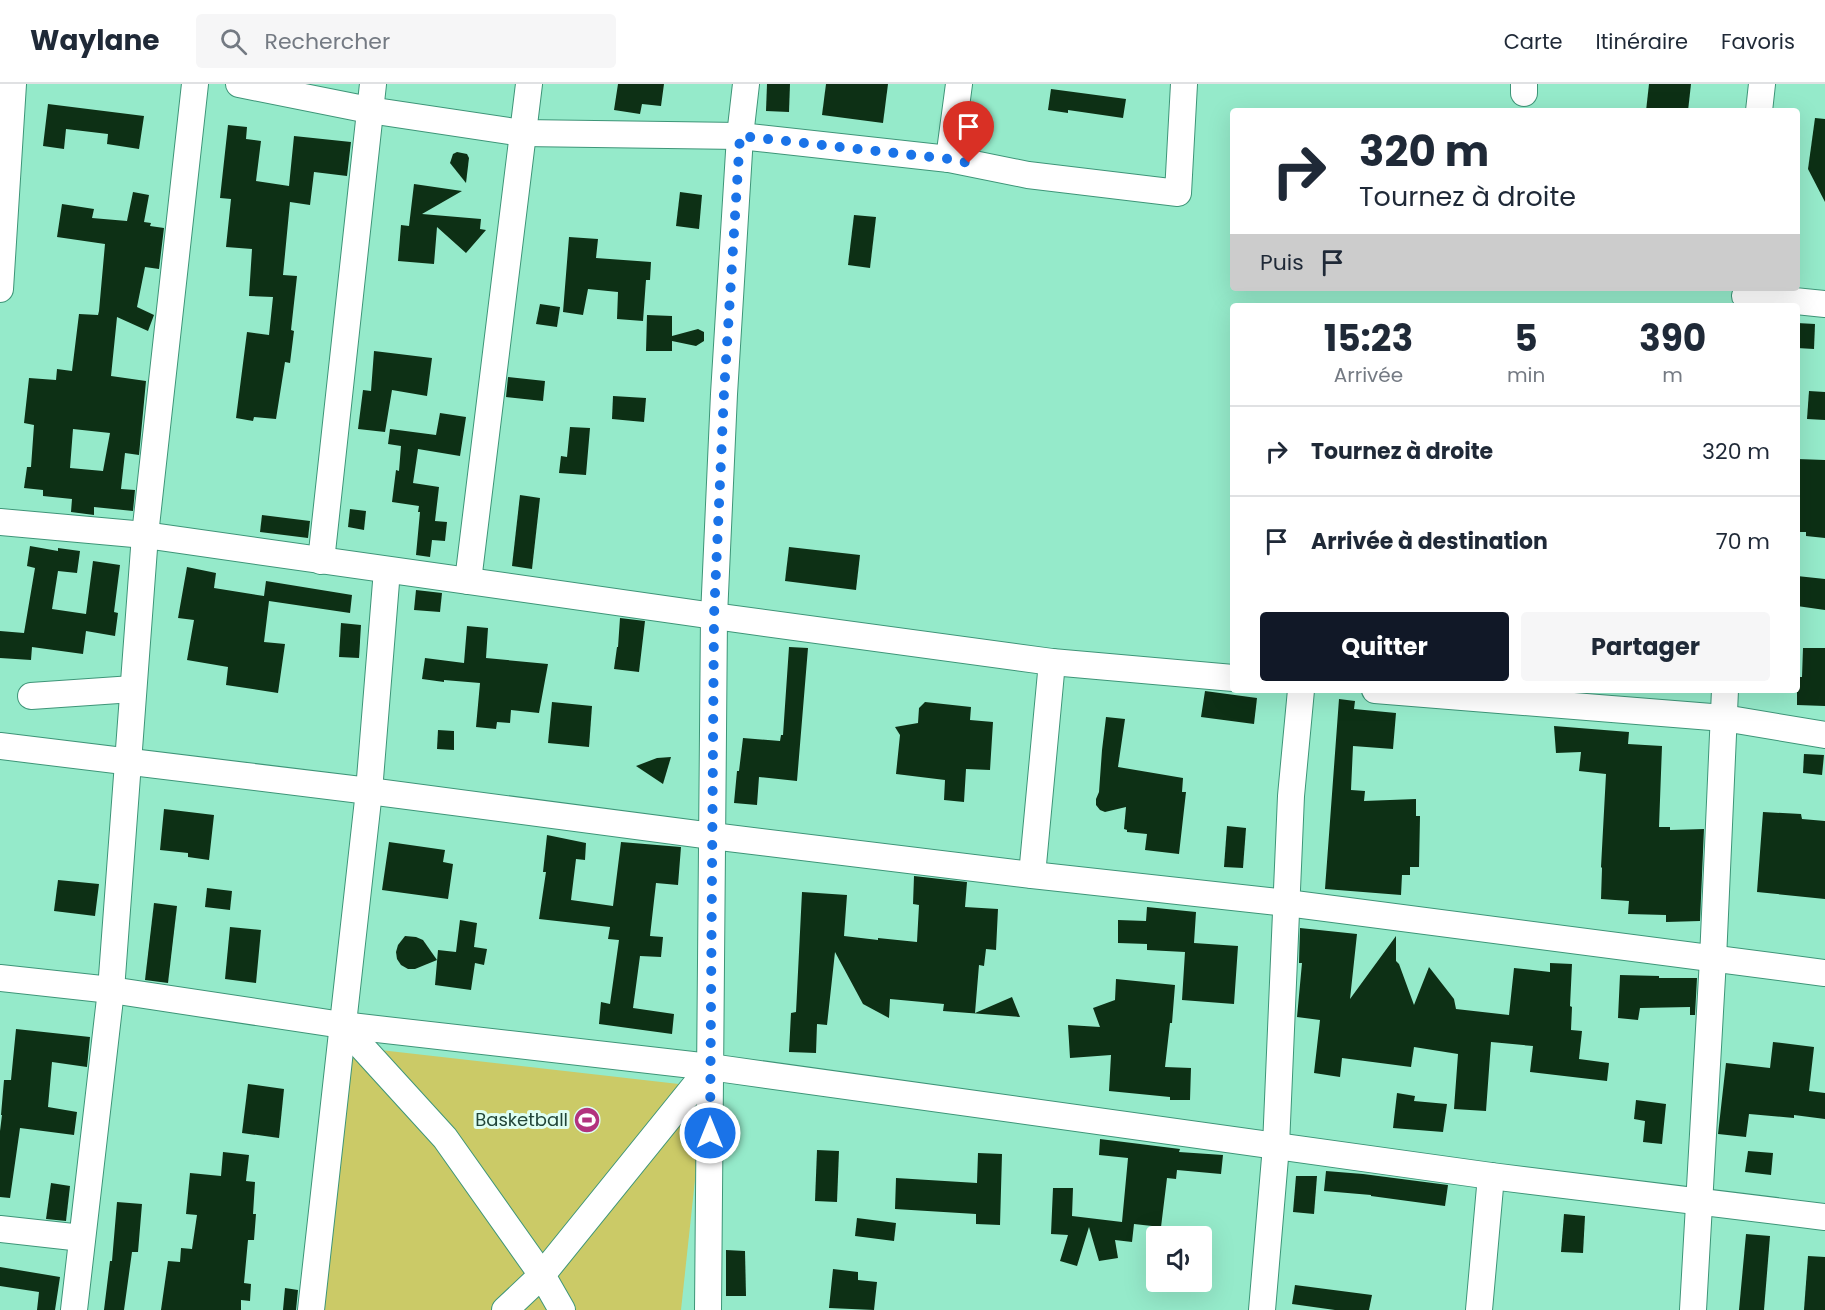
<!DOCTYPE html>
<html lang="fr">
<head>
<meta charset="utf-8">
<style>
	:root { --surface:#fff; --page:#f6f6f7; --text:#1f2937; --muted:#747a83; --line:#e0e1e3; --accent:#111827 }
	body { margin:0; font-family:Poppins,sans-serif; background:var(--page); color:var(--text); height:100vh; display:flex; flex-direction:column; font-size:22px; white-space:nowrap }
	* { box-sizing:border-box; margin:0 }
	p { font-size:20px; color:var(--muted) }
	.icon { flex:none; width:33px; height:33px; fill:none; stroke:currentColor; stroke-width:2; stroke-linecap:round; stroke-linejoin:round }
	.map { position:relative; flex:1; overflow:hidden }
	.panel { position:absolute; left:1230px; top:219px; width:570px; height:390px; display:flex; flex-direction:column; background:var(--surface); border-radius:6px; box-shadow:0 6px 24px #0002 }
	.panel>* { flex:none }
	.hud { position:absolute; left:1230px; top:24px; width:570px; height:183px; border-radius:6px; box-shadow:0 6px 24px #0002; background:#fff; color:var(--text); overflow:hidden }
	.buttons { position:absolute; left:1146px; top:1142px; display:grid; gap:12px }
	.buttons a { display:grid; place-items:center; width:66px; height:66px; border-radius:6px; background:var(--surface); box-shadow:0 6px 24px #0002; font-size:30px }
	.pin { position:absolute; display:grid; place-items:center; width:51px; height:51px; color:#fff; margin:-62px -26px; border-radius:50% 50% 50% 0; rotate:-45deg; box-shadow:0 0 6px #0007 }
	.pin .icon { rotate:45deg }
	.me { position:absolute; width:66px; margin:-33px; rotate:0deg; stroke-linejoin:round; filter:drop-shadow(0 0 4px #0008) }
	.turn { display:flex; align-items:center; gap:21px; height:126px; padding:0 30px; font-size:27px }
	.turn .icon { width:78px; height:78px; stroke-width:2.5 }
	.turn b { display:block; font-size:42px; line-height:51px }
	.then { display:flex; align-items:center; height:57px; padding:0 30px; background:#0003; gap:12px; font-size:22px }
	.eta { display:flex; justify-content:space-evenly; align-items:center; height:102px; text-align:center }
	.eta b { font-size:36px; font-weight:700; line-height:42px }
	.primary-button { display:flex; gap:12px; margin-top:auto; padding:12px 30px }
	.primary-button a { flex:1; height:69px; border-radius:6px; background:var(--accent); color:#fff; font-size:24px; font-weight:700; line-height:69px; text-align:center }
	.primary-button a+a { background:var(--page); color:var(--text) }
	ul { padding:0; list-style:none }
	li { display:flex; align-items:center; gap:18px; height:90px; padding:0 30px; border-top:2px solid var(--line) }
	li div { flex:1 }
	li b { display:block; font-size:22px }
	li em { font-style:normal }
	header { display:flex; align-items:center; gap:36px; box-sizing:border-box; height:84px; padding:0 30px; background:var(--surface); border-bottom:2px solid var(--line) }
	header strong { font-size:28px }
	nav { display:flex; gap:33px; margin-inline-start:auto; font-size:21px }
	.search { width:420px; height:54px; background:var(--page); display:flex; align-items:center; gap:15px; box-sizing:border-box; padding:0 21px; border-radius:6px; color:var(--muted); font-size:22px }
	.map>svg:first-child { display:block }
	.green { fill:#cbca67 }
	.building { fill:#0d3015; fill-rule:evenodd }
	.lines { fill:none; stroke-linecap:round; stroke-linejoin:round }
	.minor-casing { stroke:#3e9578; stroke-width:28 }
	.minor { stroke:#fff; stroke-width:26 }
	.route { stroke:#1a73e8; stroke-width:10; stroke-dasharray:0 18 }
	.labels { text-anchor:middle; stroke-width:6; stroke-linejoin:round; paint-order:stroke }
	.poi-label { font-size:18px; fill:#214538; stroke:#dffff2; text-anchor:end }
</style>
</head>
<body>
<header>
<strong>Waylane</strong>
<div class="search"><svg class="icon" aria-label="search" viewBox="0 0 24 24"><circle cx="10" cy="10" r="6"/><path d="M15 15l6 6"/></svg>Rechercher</div>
<nav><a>Carte</a><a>Itinéraire</a><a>Favoris</a></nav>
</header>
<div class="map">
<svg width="1825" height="1226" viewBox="0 0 1825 1226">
	<rect width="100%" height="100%" fill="#95eaca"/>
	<!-- green -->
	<polygon class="green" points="345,962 705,1003 681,1226 316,1226"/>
	<!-- building -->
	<g class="building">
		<polygon points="618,0 664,0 661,22 642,20 640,30 614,26"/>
		<polygon points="767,0 790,0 789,28 766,27"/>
		<polygon points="826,0 888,0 883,39 822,31"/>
		<polygon points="1649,0 1691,0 1688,27 1646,27"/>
		<polygon points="1051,5 1126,15 1123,34 1068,26 1068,29 1048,26"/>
		<polygon points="48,20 144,32 139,65 107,60 108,50 66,45 64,65 43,62"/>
		<polygon points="1815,34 1825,35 1825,118 1808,85"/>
		<polygon points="228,41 247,43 246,55 261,57 256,97 289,102 294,52 351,58 347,92 314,88 310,121 290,118 283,191 297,192 291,246 294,247 290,279 285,278 276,335 254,333 253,337 236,334 247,248 269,251 273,213 249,212 252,165 226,163 231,115 220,114"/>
		<polygon points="457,68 467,70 469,74 466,99 450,79 453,70"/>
		<polygon points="414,100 462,107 422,130 481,135 480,145 486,146 466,169 437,143 434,180 398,177 401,141 409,142"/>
		<path d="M133,108L149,111L144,138L151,139L150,142L164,144L159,185L145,183L137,223L154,231L148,247L117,233L111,292L146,297L139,371L125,369L121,405L135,406L133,427L94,423V431L71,428L72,415L43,412V406L24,404L27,383H31L34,341L24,339L29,294L56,296L57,285L72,287L79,230L98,231L99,227L105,160L57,153L62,120L94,125L92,134L127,137ZM73,345L110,349L103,387L70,384Z"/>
		<polygon points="680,108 702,111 699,145 676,142"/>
		<polygon points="854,131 876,133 870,184 848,181"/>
		<polygon points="569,153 598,155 596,174 651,178 650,196 646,196 643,237 617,235 618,208 588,205 583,231 563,228"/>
		<polygon points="540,220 560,223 557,243 536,240"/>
		<polygon points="647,231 672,232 672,252 698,245 704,248 704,257 696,262 672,257 672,267 646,267"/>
		<polygon points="1797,239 1815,240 1814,265 1797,264"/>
		<polygon points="374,267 432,274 427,312 392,306 385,348 358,345 363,306 371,307"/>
		<polygon points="508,293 545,297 543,317 506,313"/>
		<polygon points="1809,307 1825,308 1825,336 1807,335"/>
		<polygon points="613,312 646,314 644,338 612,335"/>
		<polygon points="440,329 466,333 460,372 418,365 413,399 439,403 435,437 447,438 445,457 432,456 430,473 416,471 420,428 418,428 419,422 392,418 396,386 399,387 401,362 388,360 390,345 436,351"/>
		<polygon points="570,343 590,344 586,391 559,389 561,372 567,373"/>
		<polygon points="1797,375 1825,376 1825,454 1806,452 1806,448 1797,448"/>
		<polygon points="520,411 540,414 532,485 512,482"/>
		<polygon points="350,425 366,427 364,446 348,443"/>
		<polygon points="262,431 310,437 308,454 260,448"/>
		<polygon points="30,462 58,467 58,464 80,467 77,489 58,487 52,525 86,530 93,477 120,481 114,528 118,529 115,552 86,547 83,570 32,563 31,576 0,574 0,547 24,549 35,484 27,482"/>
		<polygon points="789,463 860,471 856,506 785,497"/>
		<polygon points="187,483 216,489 214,504 264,512 266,497 352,511 350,529 269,517 264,558 285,560 278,609 226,601 228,583 187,576 194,536 178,534"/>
		<polygon points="1797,492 1825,495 1825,526 1797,522"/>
		<polygon points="416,506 442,509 440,528 414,526"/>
		<polygon points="620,534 645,537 639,588 614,585 617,563 618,563"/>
		<polygon points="341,539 361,541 359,574 339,573"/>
		<polygon points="467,542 488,544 486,574 548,580 539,629 511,626 510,639 497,638 496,645 476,643 480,599 444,596 444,598 422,595 425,574 464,579"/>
		<polygon points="789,563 808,564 797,697 759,693 757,721 734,719 737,687 739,687 743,654 780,657 781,651 783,651"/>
		<polygon points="1803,564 1825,564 1825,622 1797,621 1797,593 1802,593"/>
		<polygon points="1205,607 1257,614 1254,640 1201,633"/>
		<polygon points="1339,615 1355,617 1354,625 1396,629 1393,665 1353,662 1351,706 1365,707 1364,717 1416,715 1416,732 1420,732 1419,783 1410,783 1410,791 1402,791 1401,811 1325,805"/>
		<polygon points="552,618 592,622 589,663 548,659"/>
		<polygon points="925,618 971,623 970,636 993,638 990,686 966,685 964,718 944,716 945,696 896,690 900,651 895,643 918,639 919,624"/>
		<polygon points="1106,633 1125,635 1118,683 1183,694 1182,708 1186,708 1179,770 1145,766 1147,750 1127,748 1127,746 1124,745 1126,723 1105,728 1100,726 1096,721 1096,715 1099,708 1102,666"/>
		<polygon points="1554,642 1629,648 1628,660 1662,662 1659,743 1670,743 1670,746 1704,745 1700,837 1666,838 1666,831 1628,830 1629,817 1601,815 1602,784 1601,783 1606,690 1579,687 1581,668 1556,669"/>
		<polygon points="438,646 454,647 454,666 437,665"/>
		<polygon points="1804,670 1824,671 1822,691 1803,689"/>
		<polygon points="671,673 663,700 636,682 657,674"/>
		<polygon points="164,725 214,731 209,776 188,773 188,769 160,766"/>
		<polygon points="1763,728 1801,730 1802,735 1825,737 1825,815 1757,808"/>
		<polygon points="1227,742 1246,744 1243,784 1224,783"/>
		<polygon points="547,751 586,759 585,776 576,775 571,816 613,822 621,758 681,763 678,801 656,799 650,852 663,853 661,873 640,872 633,924 674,930 672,950 599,940 601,918 610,920 619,856 608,855 610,843 539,835 546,788 543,788"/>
		<polygon points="389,758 445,766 443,778 453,780 448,815 382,806"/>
		<polygon points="914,792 967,798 965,823 998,825 996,866 986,865 984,882 979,881 975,929 1012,913 1020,933 943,927 944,920 890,915 889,934 863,920 835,868 827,941 817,940 816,969 789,968 791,929 796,928 802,808 847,811 844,852 878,856 878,854 917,858 919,821 913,820"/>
		<polygon points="58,796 99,800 95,832 54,827"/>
		<polygon points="207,804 232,807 230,826 205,823"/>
		<polygon points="154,819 177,822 168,899 145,896"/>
		<polygon points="1147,823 1196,828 1194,859 1238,862 1234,920 1182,916 1185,868 1147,866 1147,860 1118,859 1118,836 1146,837"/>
		<polygon points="460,836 477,839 474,863 487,865 484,881 475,879 471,906 435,901 438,866 456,868"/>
		<polygon points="230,843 261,846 256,899 225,895"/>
		<polygon points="1300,844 1357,850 1350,915 1396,852 1396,877 1399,880 1414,921 1429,883 1454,915 1456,925 1509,931 1514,884 1550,888 1550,879 1572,880 1570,922 1572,923 1571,946 1582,947 1579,975 1609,979 1607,997 1530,988 1533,962 1491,958 1486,1027 1454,1025 1458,970 1414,963 1411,983 1342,974 1340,993 1314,989 1320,936 1297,933 1302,879 1299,879"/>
		<polygon points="405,852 416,853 423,856 437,876 415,885 408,885 401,881 397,875 396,868 398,861"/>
		<polygon points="1620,891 1659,892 1659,894 1697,894 1695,931 1690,931 1690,923 1640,924 1638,936 1618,934"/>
		<polygon points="1116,895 1175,901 1172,939 1170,939 1165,983 1191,984 1190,1016 1170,1016 1170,1013 1109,1007 1111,971 1070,974 1068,941 1100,943 1093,924 1115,916"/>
		<polygon points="16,945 90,953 87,983 52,978 48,1023 77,1028 74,1051 20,1044 10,1114 0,1113 0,1047 2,1031 1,1031 4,996 11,996"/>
		<polygon points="1773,958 1814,963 1809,1007 1825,1009 1825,1035 1794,1031 1794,1034 1749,1030 1746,1053 1718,1050 1726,979 1770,984"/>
		<polygon points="248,1000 284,1005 279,1054 242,1049"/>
		<polygon points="1397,1009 1415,1012 1414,1017 1447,1020 1443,1048 1393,1044"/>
		<polygon points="1636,1016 1666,1020 1662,1060 1643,1058 1645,1037 1634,1035"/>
		<polygon points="1100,1055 1180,1065 1179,1068 1223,1071 1221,1090 1177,1086 1176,1095 1167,1094 1161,1143 1134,1140 1132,1158 1115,1156 1118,1174 1099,1177 1089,1143 1077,1182 1060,1177 1068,1151 1051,1150 1053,1104 1073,1104 1072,1132 1122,1138 1128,1074 1099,1071"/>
		<polygon points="817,1066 839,1067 837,1118 815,1117"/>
		<polygon points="1748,1067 1773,1069 1771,1091 1745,1088"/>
		<polygon points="223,1068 249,1071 246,1097 255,1098 253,1130 256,1130 254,1156 248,1156 244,1199 251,1200 250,1217 241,1216 241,1226 161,1226 168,1177 180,1178 181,1164 192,1165 197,1131 186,1130 190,1089 221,1092"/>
		<polygon points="978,1069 1002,1070 1000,1141 976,1140 976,1130 895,1125 896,1094 977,1099"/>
		<polygon points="1326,1087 1363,1090 1448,1101 1445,1122 1371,1112 1371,1111 1324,1107"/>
		<polygon points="1296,1092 1317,1092 1314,1130 1293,1128"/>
		<polygon points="51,1099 70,1102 66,1137 46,1135"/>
		<polygon points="117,1118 142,1120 138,1168 132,1168 124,1226 104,1226 110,1177 112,1177"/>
		<polygon points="1564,1130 1585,1132 1583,1169 1561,1168"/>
		<polygon points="857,1134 896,1139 894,1157 855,1152"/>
		<polygon points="1746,1150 1770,1152 1764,1226 1739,1226"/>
		<polygon points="726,1166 745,1167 746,1212 726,1212"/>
		<polygon points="1808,1172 1825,1173 1825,1226 1804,1226"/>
		<polygon points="0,1183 60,1193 55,1226 37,1226 39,1208 0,1202"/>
		<polygon points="833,1185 858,1188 858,1196 877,1198 874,1226 829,1224"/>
		<polygon points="1295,1201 1372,1211 1369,1226 1335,1226 1292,1220"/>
		<polygon points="285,1204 298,1206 296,1226 283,1226"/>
	</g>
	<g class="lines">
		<defs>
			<g id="minor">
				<polyline points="239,0 369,26 522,49 740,52 949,75 1028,91 1178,109 1184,0"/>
				<polyline points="1524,9 1524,0"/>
				<polyline points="1759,27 1762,0"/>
				<polyline points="949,75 959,0"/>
				<polyline points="0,205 13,0"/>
				<polyline points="1745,212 1825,220"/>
				<polyline points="0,438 145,451 714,532 1052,578 1233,594"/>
				<polyline points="321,477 373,0"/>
				<polyline points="468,497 529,0"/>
				<polyline points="1375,606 1724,634 1825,651"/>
				<polyline points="31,612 133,605"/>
				<polyline points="0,662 369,707 712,752 1032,791 1287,819 1825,889"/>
				<polyline points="1032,791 1052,578"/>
				<polyline points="0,894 111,906 342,941 710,983 1491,1092 1825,1133"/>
				<polyline points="342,941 445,1054 542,1191 562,1226"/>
				<polyline points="0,1145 82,1154"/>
				<polyline points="74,1226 111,906 145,451 195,0"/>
				<polyline points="311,1226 369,707 387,486"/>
				<polyline points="505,1226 542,1191 710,983"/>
				<polyline points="708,1226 714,532 724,310 740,52 746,0"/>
				<polyline points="1262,1226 1276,1062 1291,712 1301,606"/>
				<polyline points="1479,1226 1491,1092"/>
				<polyline points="1693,1226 1713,875 1725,606"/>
			</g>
		</defs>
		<!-- minor casing -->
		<use href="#minor" class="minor-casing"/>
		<!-- minor -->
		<use href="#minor" class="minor"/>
	</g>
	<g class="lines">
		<!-- route -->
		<polyline class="route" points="710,1049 714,532 724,309 740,52 949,75 969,79"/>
	</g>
	<!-- icons -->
	<defs>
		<symbol id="stadium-disc" viewBox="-11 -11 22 22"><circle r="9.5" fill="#b2327e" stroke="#dffff2"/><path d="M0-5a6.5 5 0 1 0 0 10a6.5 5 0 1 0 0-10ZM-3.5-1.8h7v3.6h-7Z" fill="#fff"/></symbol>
	</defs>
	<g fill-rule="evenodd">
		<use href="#stadium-disc" x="572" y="1021" width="30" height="30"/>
	</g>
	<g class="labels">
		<!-- poi labels -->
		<g class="poi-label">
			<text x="568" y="1042">Basketball</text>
		</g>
	</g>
</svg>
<div class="buttons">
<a><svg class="icon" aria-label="sound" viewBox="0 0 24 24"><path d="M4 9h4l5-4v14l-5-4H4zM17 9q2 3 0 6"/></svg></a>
</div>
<div class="pin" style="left:969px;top:79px;background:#d93025"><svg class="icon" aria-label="arrive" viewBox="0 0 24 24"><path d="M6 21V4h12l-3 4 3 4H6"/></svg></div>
<svg class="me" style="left:710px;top:1049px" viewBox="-20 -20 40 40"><circle r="17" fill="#1a73e8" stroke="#fff" stroke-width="3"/><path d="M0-11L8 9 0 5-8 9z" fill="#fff"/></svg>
<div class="hud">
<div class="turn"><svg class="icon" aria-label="right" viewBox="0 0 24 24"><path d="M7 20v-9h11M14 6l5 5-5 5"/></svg><div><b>320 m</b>Tournez à droite</div></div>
<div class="then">Puis<svg class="icon" aria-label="arrive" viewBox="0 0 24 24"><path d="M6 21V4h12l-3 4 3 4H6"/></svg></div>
</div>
<section class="panel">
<div class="eta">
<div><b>15:23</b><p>Arrivée</p></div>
<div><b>5</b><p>min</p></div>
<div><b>390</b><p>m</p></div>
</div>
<ul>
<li><svg class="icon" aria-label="right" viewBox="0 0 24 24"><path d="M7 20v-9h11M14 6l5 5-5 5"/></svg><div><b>Tournez à droite</b></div><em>320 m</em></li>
<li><svg class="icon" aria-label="arrive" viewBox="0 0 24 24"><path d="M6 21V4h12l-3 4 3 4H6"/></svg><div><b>Arrivée à destination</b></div><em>70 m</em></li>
</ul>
<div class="primary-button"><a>Quitter</a><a>Partager</a></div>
</section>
</div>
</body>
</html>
